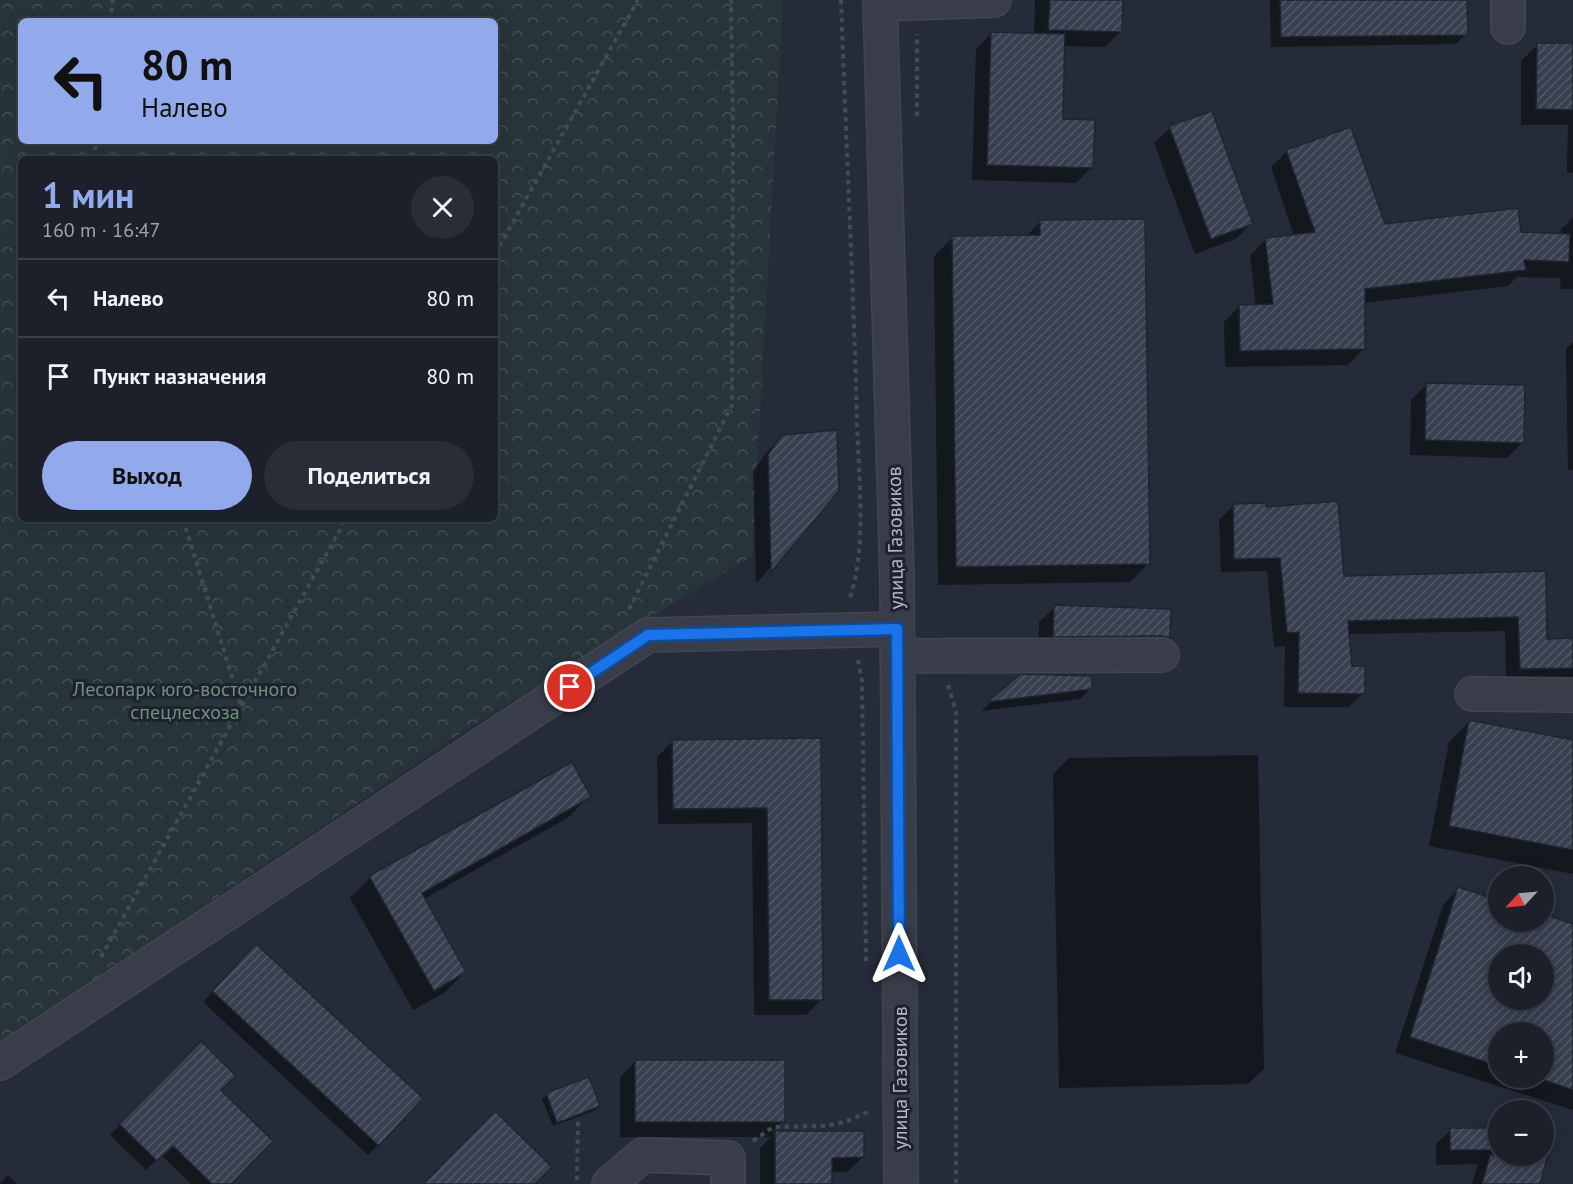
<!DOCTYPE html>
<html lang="ru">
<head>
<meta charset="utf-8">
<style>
	:root { --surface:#1c202b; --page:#292d37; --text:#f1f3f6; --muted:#a0a3a9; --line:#3a3e47; --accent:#92a9ec }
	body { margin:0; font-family:"PT Sans",sans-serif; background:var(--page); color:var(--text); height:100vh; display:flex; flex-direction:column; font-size:22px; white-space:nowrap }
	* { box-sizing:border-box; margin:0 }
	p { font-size:20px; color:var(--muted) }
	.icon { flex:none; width:33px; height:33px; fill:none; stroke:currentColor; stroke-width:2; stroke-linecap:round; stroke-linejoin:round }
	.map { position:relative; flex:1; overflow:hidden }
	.side { position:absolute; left:18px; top:156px; width:480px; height:366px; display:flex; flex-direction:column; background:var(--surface); border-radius:9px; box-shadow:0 3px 15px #0003,0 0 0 2px var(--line) }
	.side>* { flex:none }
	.hud { position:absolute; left:18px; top:18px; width:480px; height:126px; border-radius:9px; box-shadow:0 3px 15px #0003,0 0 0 2px var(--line); background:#92a9ec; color:#111; overflow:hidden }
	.needle { width:39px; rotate:244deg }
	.buttons { position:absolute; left:1488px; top:866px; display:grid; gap:12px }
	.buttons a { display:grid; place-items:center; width:66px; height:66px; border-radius:50%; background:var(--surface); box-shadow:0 3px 15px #0003,0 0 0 2px var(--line); font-size:30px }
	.pin { position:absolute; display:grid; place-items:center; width:51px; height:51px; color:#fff; margin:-26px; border:3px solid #fff; border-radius:50%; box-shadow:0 2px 6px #0007 }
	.me { position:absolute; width:66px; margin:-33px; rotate:0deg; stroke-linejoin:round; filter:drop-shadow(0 0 4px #0008) }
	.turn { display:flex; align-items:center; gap:21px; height:126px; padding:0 24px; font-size:27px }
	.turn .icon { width:78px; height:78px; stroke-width:2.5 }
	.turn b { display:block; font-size:42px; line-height:51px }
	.round { display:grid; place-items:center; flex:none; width:63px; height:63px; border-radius:32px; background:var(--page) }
	.overview { display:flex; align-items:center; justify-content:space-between; height:102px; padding:0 24px }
	h1 { font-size:36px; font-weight:700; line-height:45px; color:var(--accent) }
	.action { display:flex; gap:12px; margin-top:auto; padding:12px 24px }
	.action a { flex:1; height:69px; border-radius:36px; background:var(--accent); color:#111; font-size:24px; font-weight:700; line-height:69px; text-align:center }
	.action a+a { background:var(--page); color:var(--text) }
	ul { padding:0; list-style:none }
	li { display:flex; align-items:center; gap:18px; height:78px; padding:0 24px; border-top:2px solid var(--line) }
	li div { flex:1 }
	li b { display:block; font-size:22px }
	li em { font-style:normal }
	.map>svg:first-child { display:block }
	.forest { fill:url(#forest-crowns); fill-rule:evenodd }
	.shadow { fill:#0007; fill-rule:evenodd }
	.building { fill:url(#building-hatch); stroke:#202430; stroke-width:1.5; fill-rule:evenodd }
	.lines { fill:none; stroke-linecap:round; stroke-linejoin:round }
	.minor-casing { stroke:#424652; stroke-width:36 }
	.path { stroke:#404e52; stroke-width:4; stroke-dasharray:4.5 4.5; stroke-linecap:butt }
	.minor { stroke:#393d49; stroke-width:33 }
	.route-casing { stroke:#114b97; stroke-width:15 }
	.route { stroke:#1a73e8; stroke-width:10 }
	.labels { text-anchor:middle; stroke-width:6; stroke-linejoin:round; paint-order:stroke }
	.street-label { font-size:20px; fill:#b4b8c5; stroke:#1e222e }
	.park-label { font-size:20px; fill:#6e937b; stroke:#1e222e }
</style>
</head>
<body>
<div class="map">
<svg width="1573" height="1184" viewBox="0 0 1573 1184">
	<defs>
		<pattern id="forest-crowns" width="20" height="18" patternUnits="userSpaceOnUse" patternTransform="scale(1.5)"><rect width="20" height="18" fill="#27353a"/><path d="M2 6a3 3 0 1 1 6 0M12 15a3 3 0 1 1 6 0" fill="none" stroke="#445055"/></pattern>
		<pattern id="building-hatch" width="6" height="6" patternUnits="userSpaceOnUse" patternTransform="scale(1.5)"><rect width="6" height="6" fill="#383f4f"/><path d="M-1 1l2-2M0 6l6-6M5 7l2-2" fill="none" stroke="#525967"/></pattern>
	</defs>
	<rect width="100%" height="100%" fill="#252b39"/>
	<!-- forest -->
	<path class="forest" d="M0,0H783L752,556L467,729L0,1043ZM21,21H495V141H21ZM21,159H495V519H21Z"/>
	<!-- shadow -->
	<g class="shadow">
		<polygon points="1035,0 1122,0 1121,31 1105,47 1063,46 1061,121 1092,167 1076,183 972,180 976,49 991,34 1034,35"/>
		<polygon points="1270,0 1466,0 1466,34 1456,44 1271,47"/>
		<polygon points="1537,45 1573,45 1573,173 1567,173 1568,125 1521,125 1521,61"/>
		<polygon points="1170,128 1252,223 1236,239 1195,254 1154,143"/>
		<polygon points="1287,151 1384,225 1561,235 1561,229 1573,218 1573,289 1560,289 1561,278 1517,277 1508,286 1363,303 1364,348 1348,365 1225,367 1224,322 1240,306 1256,306 1250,256 1266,239 1294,236 1271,167"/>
		<polygon points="1041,221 1149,563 1130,582 938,585 934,256 953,237 1026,236"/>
		<polygon points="1573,342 1573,470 1568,470 1566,349"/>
		<polygon points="1426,385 1523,442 1507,458 1410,455 1411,400"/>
		<polygon points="782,437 838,490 756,584 753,472 766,453"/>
		<polygon points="1233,506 1265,509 1343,577 1545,572 1546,640 1573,640 1573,681 1506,683 1505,631 1348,634 1351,668 1363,693 1349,707 1284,707 1285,646 1274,647 1267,571 1221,572 1219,520"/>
		<polygon points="1055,607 1169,610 1169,638 1153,653 1039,652 1039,622"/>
		<polygon points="1021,676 1091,688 1080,699 981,711"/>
		<polygon points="1470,721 1573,741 1573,874 1429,846 1449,742"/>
		<polygon points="819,740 822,999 806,1015 754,1015 752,823 658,824 657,757 673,741"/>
		<polygon points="1258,755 1264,1069 1248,1084 1059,1088 1053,774 1069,758"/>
		<polygon points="589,796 569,817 424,899 465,972 444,993 413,1010 350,898 370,878"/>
		<path d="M1458,889L1498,902V921H1544V916L1573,925V1110L1395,1053L1443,905ZM1498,954H1544V999H1498ZM1498,1032H1544V1077H1498Z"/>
		<polygon points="246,956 378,1145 368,1155 203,1002"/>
		<polygon points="201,1044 219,1091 229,1184 191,1184 161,1155 146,1170 110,1135"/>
		<polygon points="636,1061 783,1121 772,1132 863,1132 863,1157 847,1172 831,1172 831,1184 760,1184 760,1148 771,1137 620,1137 620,1077"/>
		<polygon points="547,1094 599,1106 594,1111 553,1126 542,1099"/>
		<polygon points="1498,1127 1498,1155 1544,1155 1544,1139 1551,1141 1538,1184 1472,1184 1478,1164 1436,1165 1436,1144 1451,1130 1496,1130"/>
		<polygon points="8,1175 17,1184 0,1184"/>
	</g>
	<!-- building -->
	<g class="building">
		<polygon points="1050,0 1123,0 1122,32 1048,30"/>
		<polygon points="1280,0 1467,0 1468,35 1281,37"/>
		<polygon points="991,32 1065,34 1063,119 1095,120 1093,168 987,165"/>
		<polygon points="1537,43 1573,43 1573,110 1536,109"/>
		<polygon points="1212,111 1253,224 1211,239 1169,126"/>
		<polygon points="1351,127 1385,224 1518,208 1521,232 1570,234 1569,262 1524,260 1526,270 1365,289 1365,349 1240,351 1239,305 1273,304 1265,238 1315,232 1286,150"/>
		<polygon points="1145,219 1150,564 956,567 952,236 1040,235 1040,220"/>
		<polygon points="1426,383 1525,385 1524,443 1425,440"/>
		<polygon points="837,430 839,491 771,572 768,455 782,435"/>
		<polygon points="1338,501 1344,576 1546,571 1547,639 1573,638 1573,668 1520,669 1518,617 1348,621 1352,666 1365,666 1365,694 1298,693 1299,632 1287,633 1280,558 1234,559 1233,504 1266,503 1266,507"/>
		<polygon points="1054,605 1171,609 1170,638 1162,636 1053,637"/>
		<polygon points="1020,674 1092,676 1092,689 988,702"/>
		<polygon points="1469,720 1573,740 1573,850 1449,826"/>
		<polygon points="821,738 823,1000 769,1000 767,808 673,809 672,740"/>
		<polygon points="572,762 591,797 422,893 466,972 434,991 369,876"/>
		<path d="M1458,887L1498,900V921H1544V914L1573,924V1090L1544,1080V1032H1498V1066L1410,1037ZM1498,954H1544V999H1498Z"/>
		<polygon points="256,944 423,1098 379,1146 212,991"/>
		<polygon points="201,1041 236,1076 221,1090 273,1141 231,1184 212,1184 173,1146 157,1161 119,1124"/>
		<rect x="635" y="1060" width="150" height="62"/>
		<polygon points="589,1077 600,1106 557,1123 546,1093"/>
		<polygon points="495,1111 552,1167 535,1184 423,1184"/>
		<rect x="1450" y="1128" width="48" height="22"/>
		<polygon points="775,1131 864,1131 864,1157 832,1158 832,1184 775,1184"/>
		<polygon points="1490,1155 1548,1155 1540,1184 1482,1184"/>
	</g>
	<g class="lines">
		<defs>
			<g id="minor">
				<polyline points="880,0 897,579 901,1184"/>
				<polyline points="881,4 994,0"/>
				<polyline points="1508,27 1508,0"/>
				<polyline points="897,656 1162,655"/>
				<polyline points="1472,694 1573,695"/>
				<polyline points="0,1063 648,635 897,629"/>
				<polyline points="609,1184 643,1155 728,1158 728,1184"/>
			</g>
		</defs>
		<!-- minor casing -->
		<use href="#minor" class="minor-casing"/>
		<!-- path -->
		<g class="path">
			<path d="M841,0C846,140 853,279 857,419C858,475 868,548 849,600"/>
			<polyline points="110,21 113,0"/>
			<polyline points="917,116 917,34"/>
			<polyline points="94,159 96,141"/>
			<polyline points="495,254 638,0"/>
			<polyline points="183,519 241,706"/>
			<polyline points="629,609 732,405 733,129 731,0"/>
			<polyline points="858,660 862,681 866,961"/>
			<polyline points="948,685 956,712 956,1184"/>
			<polyline points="101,957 346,519"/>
			<polyline points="753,1141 773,1127 824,1126 845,1122 868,1112"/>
			<polyline points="577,1180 578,1119"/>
		</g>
		<!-- minor -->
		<use href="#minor" class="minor"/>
	</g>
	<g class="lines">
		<defs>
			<polyline id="route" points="570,687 648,635 897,629 899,954"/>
		</defs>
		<!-- route casing -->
		<use href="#route" class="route-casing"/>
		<!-- route -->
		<use href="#route" class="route"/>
	</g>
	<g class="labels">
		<!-- street labels -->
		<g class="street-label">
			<text transform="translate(895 538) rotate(-91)" y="7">улица Газовиков</text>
			<text transform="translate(900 1078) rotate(-90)" y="7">улица Газовиков</text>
		</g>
		<!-- park labels -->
		<g class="park-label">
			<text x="185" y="696">Лесопарк юго-восточного<tspan x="185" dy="23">спецлесхоза</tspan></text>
		</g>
	</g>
</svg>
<div class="buttons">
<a><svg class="needle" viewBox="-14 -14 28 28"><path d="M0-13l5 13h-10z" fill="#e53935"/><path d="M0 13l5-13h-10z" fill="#a0a3a9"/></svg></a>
<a><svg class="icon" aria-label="sound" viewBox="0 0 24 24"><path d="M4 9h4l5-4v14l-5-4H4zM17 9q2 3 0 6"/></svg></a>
<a>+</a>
<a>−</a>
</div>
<div class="pin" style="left:570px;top:687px;background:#d93025"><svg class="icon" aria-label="arrive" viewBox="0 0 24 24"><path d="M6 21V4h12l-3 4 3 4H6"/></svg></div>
<svg class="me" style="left:899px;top:954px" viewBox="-20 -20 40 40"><path d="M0-17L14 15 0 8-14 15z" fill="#1a73e8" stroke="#fff" stroke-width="4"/></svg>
<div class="hud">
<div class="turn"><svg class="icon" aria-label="left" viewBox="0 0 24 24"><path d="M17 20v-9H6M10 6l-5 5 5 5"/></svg><div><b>80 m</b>Налево</div></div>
</div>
<section class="side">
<div class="overview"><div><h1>1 мин</h1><p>160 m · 16:47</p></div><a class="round"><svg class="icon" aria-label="close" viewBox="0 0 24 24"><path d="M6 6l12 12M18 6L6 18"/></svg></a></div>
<ul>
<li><svg class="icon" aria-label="left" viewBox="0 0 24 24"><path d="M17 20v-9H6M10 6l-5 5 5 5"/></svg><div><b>Налево</b></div><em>80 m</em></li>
<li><svg class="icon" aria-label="arrive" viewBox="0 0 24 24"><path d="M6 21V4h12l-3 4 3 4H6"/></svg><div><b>Пункт назначения</b></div><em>80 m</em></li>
</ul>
<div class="action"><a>Выход</a><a>Поделиться</a></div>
</section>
</div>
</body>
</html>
